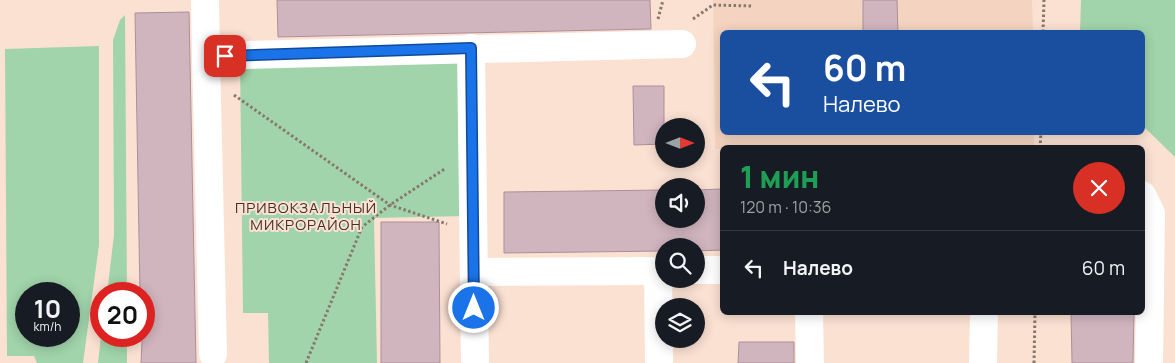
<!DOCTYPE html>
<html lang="ru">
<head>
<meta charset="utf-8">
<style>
	:root { --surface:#171b24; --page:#20242c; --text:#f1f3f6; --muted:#9ea1a6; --line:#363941 }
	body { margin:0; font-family:Manrope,sans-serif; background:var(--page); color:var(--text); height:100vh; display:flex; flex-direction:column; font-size:19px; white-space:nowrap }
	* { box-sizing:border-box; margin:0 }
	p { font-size:16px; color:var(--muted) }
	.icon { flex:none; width:28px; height:28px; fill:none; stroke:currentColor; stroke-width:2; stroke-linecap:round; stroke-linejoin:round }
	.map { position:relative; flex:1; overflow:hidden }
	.details { position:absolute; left:720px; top:145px; width:425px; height:170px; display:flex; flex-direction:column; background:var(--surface); border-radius:8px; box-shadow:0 2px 12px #0003 }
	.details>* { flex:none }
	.guide { position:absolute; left:720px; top:30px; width:425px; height:105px; border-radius:8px; box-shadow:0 2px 12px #0003; background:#1a4fa0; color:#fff; overflow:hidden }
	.needle { width:32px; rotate:90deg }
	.fabs { position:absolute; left:655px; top:118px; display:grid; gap:10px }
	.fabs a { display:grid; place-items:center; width:50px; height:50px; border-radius:50%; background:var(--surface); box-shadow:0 2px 12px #0003; font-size:25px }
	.speed { position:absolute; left:15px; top:282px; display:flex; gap:10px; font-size:25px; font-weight:700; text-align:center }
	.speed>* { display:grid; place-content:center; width:65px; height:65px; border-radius:50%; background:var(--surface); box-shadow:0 2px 12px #0003; line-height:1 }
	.speed small { font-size:12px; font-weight:400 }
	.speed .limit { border:8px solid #d22; background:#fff; color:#111 }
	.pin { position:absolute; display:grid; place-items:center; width:42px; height:42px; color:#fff; margin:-21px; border-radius:10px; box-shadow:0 2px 8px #0006 }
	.me { position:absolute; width:55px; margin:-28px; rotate:0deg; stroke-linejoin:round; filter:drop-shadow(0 0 4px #0008) }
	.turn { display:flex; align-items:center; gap:18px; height:105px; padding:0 20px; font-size:22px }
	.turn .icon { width:65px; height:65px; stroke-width:2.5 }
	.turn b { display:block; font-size:35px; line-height:42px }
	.round { display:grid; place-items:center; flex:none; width:52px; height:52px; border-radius:26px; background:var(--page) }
	.headline { display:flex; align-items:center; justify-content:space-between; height:85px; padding:0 20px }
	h1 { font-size:30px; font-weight:800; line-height:38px; color:#1e9e55 }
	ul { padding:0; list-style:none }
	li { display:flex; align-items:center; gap:15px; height:75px; padding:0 20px; border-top:1px solid var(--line) }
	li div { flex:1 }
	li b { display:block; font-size:19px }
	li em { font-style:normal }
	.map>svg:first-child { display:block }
	.built { fill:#f4d4c0 }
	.green { fill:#a1d4aa; fill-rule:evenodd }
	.building { fill:#d0b4be; stroke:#ab909a }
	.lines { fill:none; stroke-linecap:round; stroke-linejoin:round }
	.path { stroke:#88776d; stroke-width:3; stroke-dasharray:2.5 2.5; stroke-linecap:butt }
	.minor { stroke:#fff; stroke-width:28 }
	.route-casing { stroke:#114b97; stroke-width:12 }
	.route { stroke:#1a73e8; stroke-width:9 }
	.labels { text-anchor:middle; stroke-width:4; stroke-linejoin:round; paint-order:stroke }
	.neighbourhood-label { font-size:15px; letter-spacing:1px; fill:#453225; stroke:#fbe1d2 }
</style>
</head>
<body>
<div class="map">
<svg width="1175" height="363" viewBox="0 0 1175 363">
	<rect width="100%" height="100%" fill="#fbe1d2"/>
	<!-- built -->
	<polygon class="built" points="713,0 1032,0 1033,32 722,32 722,132 1034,132 1034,145 715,149"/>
	<!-- green -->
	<g class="green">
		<polygon points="1081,0 1175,0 1175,157 1143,126 1142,32 1080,32"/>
		<polygon points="125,15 127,294 107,294 114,235 113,40 120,20"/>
		<path d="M99,46V245L83,363H37L34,356H7L5,49ZM26,294H69V336H26Z"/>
		<polygon points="464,56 466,216 374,218 377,363 269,363 268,313 243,313 240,59"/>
		<polygon points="101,336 127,336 127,363 98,363"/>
	</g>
	<!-- building -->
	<g class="building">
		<polygon points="277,0 650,0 651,29 278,37"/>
		<polygon points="863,0 897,0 898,32 863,32"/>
		<polygon points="189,12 196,363 141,363 144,294 140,294 135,13"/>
		<polygon points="633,86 664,86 664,144 634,145"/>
		<polygon points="722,189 722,250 696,251 696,246 664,246 664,251 504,253 504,192 664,190 664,219 696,219 696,190"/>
		<polygon points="381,222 439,222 440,363 381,363"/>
		<polygon points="1071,312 1134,312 1133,363 1072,363"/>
		<polygon points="739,342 794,342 794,363 738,363"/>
	</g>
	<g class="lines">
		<!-- path -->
		<g class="path">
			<polyline points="658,19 663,0"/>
			<polyline points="693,19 713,5 753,6"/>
			<polyline points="1043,32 1044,0"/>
			<polyline points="234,95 390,205 447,224"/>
			<polyline points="1040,148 1041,132"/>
			<polyline points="306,363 362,227 390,205 446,168"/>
			<polyline points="1034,363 1035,312"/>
		</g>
		<!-- minor -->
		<g class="minor">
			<polyline points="205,0 206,56"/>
			<polyline points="471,48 475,363"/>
			<polyline points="1142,195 1151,213 1149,363"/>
			<polyline points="696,270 722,270"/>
			<polyline points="658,271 659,363"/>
			<polyline points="474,272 664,271"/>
			<polyline points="809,312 810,363"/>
			<polyline points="213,354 206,56 682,44"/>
			<polyline points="983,363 984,312"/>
		</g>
	</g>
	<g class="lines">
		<defs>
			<polyline id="route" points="225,56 471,48 474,308"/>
		</defs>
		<!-- route casing -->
		<use href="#route" class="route-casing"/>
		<!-- route -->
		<use href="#route" class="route"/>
	</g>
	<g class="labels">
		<!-- neighbourhood labels -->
		<g class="neighbourhood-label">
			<text x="306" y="213">ПРИВОКЗАЛЬНЫЙ<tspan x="306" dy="17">МИКРОРАЙОН</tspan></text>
		</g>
	</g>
</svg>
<div class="fabs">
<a><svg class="needle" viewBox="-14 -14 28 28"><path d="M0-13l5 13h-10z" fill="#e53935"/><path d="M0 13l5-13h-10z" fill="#9ea1a6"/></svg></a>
<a><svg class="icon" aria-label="sound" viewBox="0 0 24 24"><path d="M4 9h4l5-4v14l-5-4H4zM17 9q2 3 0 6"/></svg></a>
<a><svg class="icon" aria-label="search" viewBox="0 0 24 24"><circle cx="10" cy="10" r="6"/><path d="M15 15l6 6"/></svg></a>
<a><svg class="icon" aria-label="layers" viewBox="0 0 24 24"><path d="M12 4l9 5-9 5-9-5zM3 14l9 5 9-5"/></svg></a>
</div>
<div class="speed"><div>10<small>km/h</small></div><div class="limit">20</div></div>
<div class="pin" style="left:225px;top:56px;background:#d93025"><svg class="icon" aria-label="arrive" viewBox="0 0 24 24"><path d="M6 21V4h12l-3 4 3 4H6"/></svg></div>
<svg class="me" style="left:474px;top:308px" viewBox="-20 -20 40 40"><circle r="17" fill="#1a73e8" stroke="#fff" stroke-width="3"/><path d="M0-11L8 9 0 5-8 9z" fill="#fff"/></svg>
<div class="guide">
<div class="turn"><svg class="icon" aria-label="left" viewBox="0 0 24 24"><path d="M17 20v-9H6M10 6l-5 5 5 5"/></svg><div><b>60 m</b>Налево</div></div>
</div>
<section class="details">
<div class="headline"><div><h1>1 мин</h1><p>120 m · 10:36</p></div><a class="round" style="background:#d93025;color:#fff"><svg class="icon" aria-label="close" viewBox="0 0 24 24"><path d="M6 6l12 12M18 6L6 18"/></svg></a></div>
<ul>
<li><svg class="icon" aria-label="left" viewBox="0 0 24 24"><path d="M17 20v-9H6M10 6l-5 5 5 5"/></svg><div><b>Налево</b></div><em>60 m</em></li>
</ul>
</section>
</div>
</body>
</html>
